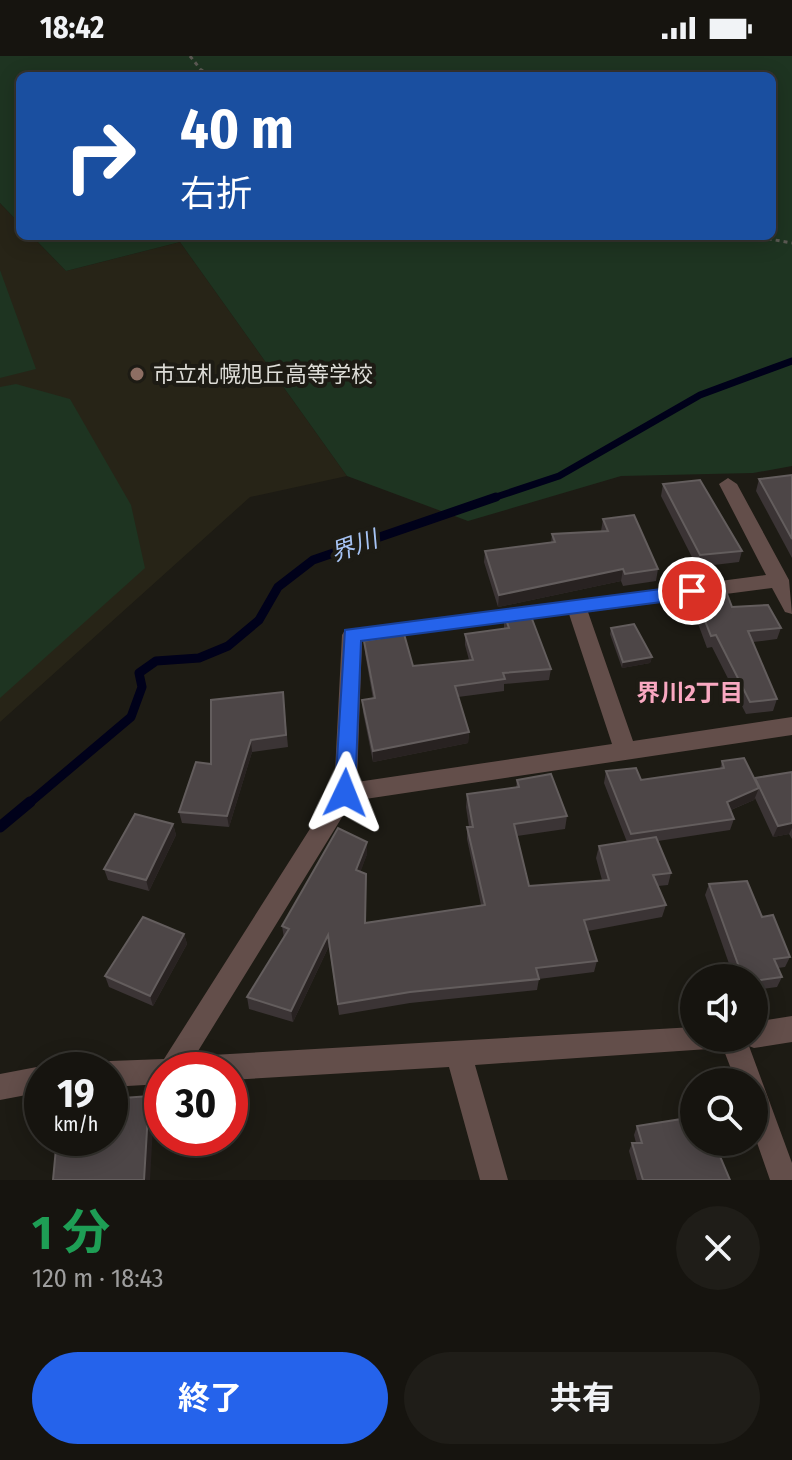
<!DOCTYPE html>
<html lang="ja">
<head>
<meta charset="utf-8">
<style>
	:root { --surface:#16140f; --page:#1f1d18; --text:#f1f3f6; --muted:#9e9e9e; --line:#35332f; --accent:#2563eb }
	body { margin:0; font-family:"Fira Sans Condensed","Noto Sans JP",sans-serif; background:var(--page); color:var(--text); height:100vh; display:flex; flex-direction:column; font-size:30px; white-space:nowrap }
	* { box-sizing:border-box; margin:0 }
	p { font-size:26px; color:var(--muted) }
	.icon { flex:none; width:44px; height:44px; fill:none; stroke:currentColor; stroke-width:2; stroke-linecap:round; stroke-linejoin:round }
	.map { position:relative; height:1124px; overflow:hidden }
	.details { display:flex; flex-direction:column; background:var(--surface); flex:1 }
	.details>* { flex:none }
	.banner { position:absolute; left:16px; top:16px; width:760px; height:168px; border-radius:12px; box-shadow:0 4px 20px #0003,0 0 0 2px var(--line); background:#1a4fa0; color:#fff; overflow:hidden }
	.buttons { position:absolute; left:680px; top:908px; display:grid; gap:16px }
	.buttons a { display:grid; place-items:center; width:88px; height:88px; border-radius:50%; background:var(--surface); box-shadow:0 4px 20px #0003,0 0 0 2px var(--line); font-size:40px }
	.speed { position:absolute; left:24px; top:996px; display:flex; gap:16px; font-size:40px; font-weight:700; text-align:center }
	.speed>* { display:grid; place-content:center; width:104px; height:104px; border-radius:50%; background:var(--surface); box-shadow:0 4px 20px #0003,0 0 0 2px var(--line); line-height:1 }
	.speed small { font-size:20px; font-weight:400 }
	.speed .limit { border:12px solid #d22; background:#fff; color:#111 }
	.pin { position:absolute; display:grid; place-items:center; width:68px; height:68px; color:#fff; margin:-34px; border:4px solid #fff; border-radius:50%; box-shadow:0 2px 8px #0007 }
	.me { position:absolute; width:88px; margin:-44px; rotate:2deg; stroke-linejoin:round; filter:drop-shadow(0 0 6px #0008) }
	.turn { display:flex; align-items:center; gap:28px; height:168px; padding:0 32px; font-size:36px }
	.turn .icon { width:104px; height:104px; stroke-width:2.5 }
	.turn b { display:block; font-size:56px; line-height:68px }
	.round { display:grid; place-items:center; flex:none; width:84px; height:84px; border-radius:42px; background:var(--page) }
	.headline { display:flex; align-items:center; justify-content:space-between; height:136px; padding:0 32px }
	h1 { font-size:48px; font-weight:700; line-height:60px; color:#1e9e55 }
	.primary-button { display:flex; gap:16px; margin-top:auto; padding:16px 32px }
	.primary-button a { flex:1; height:92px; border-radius:48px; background:var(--accent); color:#fff; font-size:32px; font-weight:700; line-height:92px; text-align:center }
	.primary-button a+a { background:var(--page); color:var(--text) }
	.status { display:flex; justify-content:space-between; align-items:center; height:56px; padding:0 40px; background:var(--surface); direction:ltr }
	.status svg { height:22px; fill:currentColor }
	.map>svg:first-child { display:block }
	.built { fill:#272417 }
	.green { fill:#1e3421 }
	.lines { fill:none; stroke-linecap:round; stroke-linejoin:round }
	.stream-far2 { stroke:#00011a; stroke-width:7 }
	.stream-far1 { stroke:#00011a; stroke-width:9 }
	.stream { stroke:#00011a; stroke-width:11 }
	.path { stroke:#5b5953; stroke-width:3; stroke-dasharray:4 4; stroke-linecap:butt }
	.street { fill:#634e4a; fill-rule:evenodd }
	.wall { fill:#3b3435 }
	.shaded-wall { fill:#282221 }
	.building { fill:#4d4647; stroke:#635d5d; stroke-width:2 }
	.route { fill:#2563eb; stroke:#184099; stroke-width:2 }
	.education-dot { fill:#8d6e63; stroke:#1d1b14; stroke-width:3 }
	.labels { text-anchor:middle; stroke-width:8; stroke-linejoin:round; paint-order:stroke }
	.poi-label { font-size:22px; fill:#dddcd7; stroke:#1d1b14; text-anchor:start }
	.water-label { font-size:24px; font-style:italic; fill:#a7c4f5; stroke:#1d1b14 }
	.neighbourhood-label { font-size:24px; font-weight:bold; fill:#f9a8c1; stroke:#1d1b14 }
</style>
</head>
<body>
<div class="status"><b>18:42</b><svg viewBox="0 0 49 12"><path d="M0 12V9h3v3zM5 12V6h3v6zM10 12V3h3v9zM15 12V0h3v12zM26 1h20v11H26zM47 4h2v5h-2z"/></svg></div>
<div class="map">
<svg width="792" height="1124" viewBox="0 0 792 1124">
	<rect width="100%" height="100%" fill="#1d1b14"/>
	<!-- built -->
	<polygon class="built" points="0,147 20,168 20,180 32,180 66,215 180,186 347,420 250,441 0,666"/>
	<!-- green -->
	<g class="green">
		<polygon points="0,0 792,0 792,410 753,417 621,420 468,465 347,420 180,186 66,215 32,180 772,180 772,20 20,20 20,168 0,147"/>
		<polygon points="0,214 36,313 0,322"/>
		<polygon points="16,328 70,343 131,449 145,512 0,642 0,331"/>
	</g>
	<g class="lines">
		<!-- stream-far2 -->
		<polyline class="stream-far2" points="490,443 559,420 700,339 792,305"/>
		<!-- stream-far1 -->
		<polyline class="stream-far1" points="28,748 131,661 142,631 139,617 156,605 199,602 228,590 259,564 278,531 313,504 496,441"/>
		<!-- stream -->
		<polyline class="stream" points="0,771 30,746"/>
		<!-- path -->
		<g class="path">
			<polyline points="190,0 201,14 218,20"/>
			<polyline points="752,180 792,187"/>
		</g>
		<!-- street -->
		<g class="street">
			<path d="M728,422L737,428L789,524L792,558L785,556L772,532L588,556L633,685L792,661V679L352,745L195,1000L694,971V982H754V966L792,960V986L754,992L749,990L792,1107V1124H770L754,1078V1026H736L723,992L475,1009L508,1124H480L449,1011L230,1024V1014H162V1028L110,1031V1014H98L101,1009L110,1005L164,1003L334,735L342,579L345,574L766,519L719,428ZM569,558L612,688L357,726L362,585Z"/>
			<polygon points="42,1010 52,1014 42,1014 42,1036 0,1044 0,1018"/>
		</g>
	</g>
	<!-- wall -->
	<g class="wall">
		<polygon points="792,419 792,502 756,435 759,423"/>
		<polygon points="663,428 742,495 739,506 697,511 661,440"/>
		<polygon points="603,463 658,513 656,525 623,530 621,525 498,551 484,506 485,495 551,487 552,478 601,475"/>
		<polygon points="693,534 781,572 777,583 753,586 777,643 773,655 746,658 712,591 707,592 690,546"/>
		<polygon points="504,558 551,613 549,624 504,628 504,635 458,641 469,676 468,687 373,706 363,656 362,644 373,643 365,597 364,585 413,610 469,604 465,589 465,578 504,573"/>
		<polygon points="611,572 652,601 650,607 622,612 610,578"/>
		<polygon points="283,636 288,691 252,696 229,771 182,767 179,756 211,708"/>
		<polygon points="722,705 754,723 755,722 792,716 792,783 789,778 773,781 755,742 754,744 731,754 734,763 730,774 658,785 671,817 668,829 658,830 666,849 662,861 588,875 597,905 594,916 539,923 537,934 410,947 339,959 329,890 293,966 249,953 247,941 284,882 282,870 367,798 360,816 366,867 481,849 467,783 467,771 469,771 466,751 467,738 516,732 517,724 567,760 565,773 517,780 529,830 602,824 596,802 599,790 627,786 604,727 606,715 641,724 720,713"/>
		<polygon points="173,768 176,779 149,835 108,824 104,813"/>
		<polygon points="709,828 762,861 790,901 785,911 778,912 782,921 777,931 754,934 754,922 734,922 705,839"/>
		<polygon points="184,878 187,888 153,950 109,931 105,920"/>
		<polygon points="637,1070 730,1124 637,1124 629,1095 632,1087 636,1087 634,1079"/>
	</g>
	<!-- shaded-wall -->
	<g class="shaded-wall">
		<polygon points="623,513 621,525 498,551 499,539"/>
		<polygon points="652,601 650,607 622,612 623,606"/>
		<polygon points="469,676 468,687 373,706 373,695"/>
		<polygon points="251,684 252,696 229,771 227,760"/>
		<polygon points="759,732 754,744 723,757 727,746"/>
		<polygon points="792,767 792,772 789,778 773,781 778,770"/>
		<polygon points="173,768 176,779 149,835 146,824"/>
		<polygon points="367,786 367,798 357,826 356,814"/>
		<polygon points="184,878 187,888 153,950 150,940"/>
		<polygon points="328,879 329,890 293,966 291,955"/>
		<polygon points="149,1040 154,1053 150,1124 144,1124"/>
	</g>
	<!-- building -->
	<g class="building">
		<polygon points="792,419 792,483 759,423"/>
		<polygon points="700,424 742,495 700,499 663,428"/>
		<polygon points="634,459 658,513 625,518 623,513 499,539 485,495 555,486 552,478 608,475 603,463"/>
		<polygon points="724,530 732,551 768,549 781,572 748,575 777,643 750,646 716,579 711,580 693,534"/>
		<polygon points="529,555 551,613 503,617 505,623 455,630 469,676 373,695 362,644 375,642 364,585 404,578 413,610 473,604 465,578 509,572 504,558"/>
		<polygon points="634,568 652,601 623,606 611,572"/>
		<polygon points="283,636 286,679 251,684 227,760 179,756 196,706 211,708 211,644"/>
		<polygon points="744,702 759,732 727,746 734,763 631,778 606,715 636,712 641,724 724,712 722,705"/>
		<polygon points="792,716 792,767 778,770 755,722"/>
		<polygon points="551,718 567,760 514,768 529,830 609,824 599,790 656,781 671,817 653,819 666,849 584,864 597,905 536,912 539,923 410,936 338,948 328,879 291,955 247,941 289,873 282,870 338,772 367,786 356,814 366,818 365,867 485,849 467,771 473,771 467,738 519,731 517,724"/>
		<polygon points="135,758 173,768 146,824 104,813"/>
		<polygon points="747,825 762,861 773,859 790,901 774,903 782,921 754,925 754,922 743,922 709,828"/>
		<polygon points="143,861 184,878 150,940 105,920"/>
		<polygon points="149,1040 144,1124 53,1124 57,1082 110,1082 110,1043"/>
		<polygon points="694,1061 694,1086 714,1086 730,1124 643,1124 632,1087 642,1087 637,1070"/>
	</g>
	<!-- route -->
	<polygon class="route" points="692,529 701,535 692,542 361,585 355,737 345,745 338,743 335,737 345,574"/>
	<!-- markers -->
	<circle class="education-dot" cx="137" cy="318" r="8"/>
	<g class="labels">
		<!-- poi labels -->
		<g class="poi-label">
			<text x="153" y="326">市立札幌旭丘高等学校</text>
		</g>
		<!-- water labels -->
		<g class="water-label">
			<text transform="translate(354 490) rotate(-19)" y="8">界川</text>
		</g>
		<!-- neighbourhood labels -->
		<g class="neighbourhood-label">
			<text x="690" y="645">界川2丁目</text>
		</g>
	</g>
</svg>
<div class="buttons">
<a><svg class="icon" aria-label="sound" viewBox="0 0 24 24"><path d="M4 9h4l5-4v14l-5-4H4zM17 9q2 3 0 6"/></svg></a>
<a><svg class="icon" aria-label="search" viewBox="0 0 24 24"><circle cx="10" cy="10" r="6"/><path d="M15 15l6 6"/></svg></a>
</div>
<div class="speed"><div>19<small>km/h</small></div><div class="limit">30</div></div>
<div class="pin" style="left:692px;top:535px;background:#d93025"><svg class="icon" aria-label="arrive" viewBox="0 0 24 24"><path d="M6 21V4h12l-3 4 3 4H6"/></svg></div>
<svg class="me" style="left:345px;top:737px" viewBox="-20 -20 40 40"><path d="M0-17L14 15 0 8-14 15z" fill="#2563eb" stroke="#fff" stroke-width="4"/></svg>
<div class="banner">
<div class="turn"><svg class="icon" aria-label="right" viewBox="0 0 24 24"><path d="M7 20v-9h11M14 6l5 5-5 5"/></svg><div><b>40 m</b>右折</div></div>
</div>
</div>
<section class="details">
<div class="headline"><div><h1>1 分</h1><p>120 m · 18:43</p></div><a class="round"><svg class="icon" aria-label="close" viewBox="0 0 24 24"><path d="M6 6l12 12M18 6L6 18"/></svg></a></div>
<div class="primary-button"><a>終了</a><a>共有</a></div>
</section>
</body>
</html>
